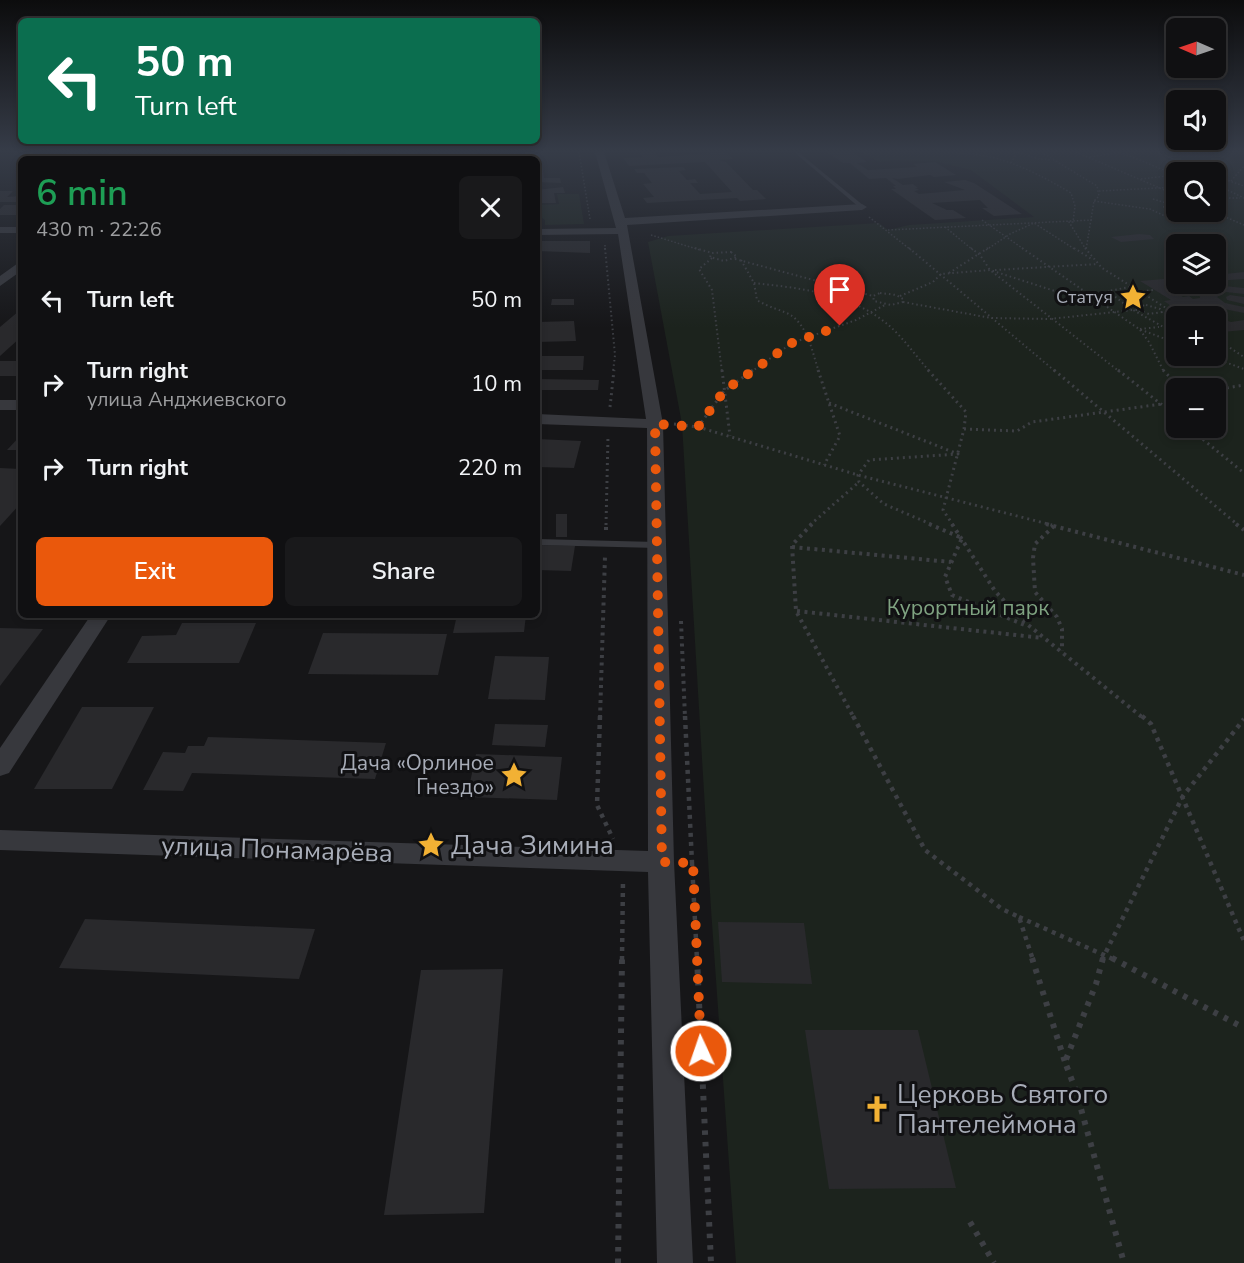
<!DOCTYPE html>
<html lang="en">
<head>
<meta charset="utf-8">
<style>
	:root { --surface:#101012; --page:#19191b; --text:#f1f3f6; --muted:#9c9d9f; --line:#303032; --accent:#ea580c }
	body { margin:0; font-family:"Nunito Sans",sans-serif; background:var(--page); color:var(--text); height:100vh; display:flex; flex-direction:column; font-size:22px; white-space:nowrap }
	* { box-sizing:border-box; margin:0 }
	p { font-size:20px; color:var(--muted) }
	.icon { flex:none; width:33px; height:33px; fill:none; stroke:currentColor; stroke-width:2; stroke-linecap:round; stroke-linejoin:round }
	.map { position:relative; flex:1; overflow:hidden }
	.sheet { position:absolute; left:18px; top:156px; width:522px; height:462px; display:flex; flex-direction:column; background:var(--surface); border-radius:9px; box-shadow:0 3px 9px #0003,0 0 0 2px var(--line) }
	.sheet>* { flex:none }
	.banner { position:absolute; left:18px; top:18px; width:522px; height:126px; border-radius:9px; box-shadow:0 3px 9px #0003,0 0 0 2px var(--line); background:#0b6e4f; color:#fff; overflow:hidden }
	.needle { width:39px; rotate:272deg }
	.controls { position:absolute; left:1166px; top:18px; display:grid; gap:12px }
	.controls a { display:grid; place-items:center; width:60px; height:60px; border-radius:9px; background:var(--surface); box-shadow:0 3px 9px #0003,0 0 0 2px var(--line); font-size:30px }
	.pin { position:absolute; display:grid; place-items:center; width:51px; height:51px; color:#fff; margin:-62px -26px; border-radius:50% 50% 50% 0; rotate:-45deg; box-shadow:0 0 6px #0007 }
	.pin .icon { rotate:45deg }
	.me { position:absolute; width:66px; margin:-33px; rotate:357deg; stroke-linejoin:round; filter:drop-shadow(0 0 4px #0008) }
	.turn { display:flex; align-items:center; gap:21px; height:126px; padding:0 18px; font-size:27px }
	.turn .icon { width:78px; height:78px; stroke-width:2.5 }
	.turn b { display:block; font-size:42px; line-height:51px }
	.round { display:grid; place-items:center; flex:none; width:63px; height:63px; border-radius:9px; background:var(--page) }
	.headline { display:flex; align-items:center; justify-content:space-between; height:102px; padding:0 18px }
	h1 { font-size:36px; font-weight:600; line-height:45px; color:#1e9e55 }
	.action { display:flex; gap:12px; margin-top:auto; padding:12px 18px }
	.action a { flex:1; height:69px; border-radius:9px; background:var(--accent); color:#fff; font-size:24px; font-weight:600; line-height:69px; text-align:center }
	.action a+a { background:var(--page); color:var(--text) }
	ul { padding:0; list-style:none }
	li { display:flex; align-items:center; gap:18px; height:84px; padding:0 18px }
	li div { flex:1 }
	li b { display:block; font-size:22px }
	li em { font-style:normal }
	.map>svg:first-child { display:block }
	.green { fill:#1c231d; fill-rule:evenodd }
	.building { fill:#29292c }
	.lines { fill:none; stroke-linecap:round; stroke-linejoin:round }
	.path-far5 { stroke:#3d3f44; stroke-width:1.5; stroke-dasharray:1.5 2; stroke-linecap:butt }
	.path-far4 { stroke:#3d3f44; stroke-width:2; stroke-dasharray:1.5 3; stroke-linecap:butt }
	.path-far3 { stroke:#3d3f44; stroke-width:3; stroke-dasharray:2 4; stroke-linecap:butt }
	.path-far2 { stroke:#3d3f44; stroke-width:4; stroke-dasharray:3 4.5; stroke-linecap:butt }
	.path-far1 { stroke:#3d3f44; stroke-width:4.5; stroke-dasharray:4 5; stroke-linecap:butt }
	.path { stroke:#3d3f44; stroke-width:6; stroke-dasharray:4.5 7; stroke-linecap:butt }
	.service { fill:#37383d; fill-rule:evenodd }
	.minor { fill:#37383d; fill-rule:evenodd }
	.route { stroke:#ea580c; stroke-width:10; stroke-dasharray:0 18 }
	.labels { text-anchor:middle; stroke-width:6; stroke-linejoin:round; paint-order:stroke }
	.far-poi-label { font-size:18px; fill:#a8adb8; stroke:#111113; text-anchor:end }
	.park-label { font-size:21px; fill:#7fa381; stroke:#111113 }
	.poi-label { font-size:21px; fill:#a8adb8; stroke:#111113; text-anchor:end }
	.near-poi-label { font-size:26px; fill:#a8adb8; stroke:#111113; text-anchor:start }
	.near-street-label { font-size:26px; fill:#a8adb8; stroke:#111113 }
</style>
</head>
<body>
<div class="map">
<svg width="1244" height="1263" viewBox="0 0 1244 1263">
	<rect width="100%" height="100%" fill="#161618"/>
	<!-- green -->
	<g class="green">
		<path d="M862,152H1244V1263H736L711,909L682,424L648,242L668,236L879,223L888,230L909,225L1034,217L971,170L934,161L892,160L879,162ZM1176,172H1215V212H1176ZM1176,244H1215V284H1176ZM1176,316H1215V356H1176ZM1176,388H1215V428H1176Z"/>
		<polygon points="557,194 579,194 584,224 545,225 545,220 537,214 537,205 559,204"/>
	</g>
	<!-- building -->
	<g class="building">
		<polygon points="68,152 89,152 84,157 63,158"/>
		<polygon points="243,152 242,159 148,159 148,157"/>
		<polygon points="313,152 330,152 329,159 312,159"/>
		<polygon points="396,152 417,152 418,159 396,159"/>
		<polygon points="431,152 476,152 477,156 450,157 450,154 431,155"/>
		<polygon points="639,152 655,152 658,157 726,152 733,159 719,160 726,162 753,190 757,190 766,199 740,201 737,198 647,203 643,198 654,197 643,184 652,183 644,173 637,173 634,169 683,167 686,170 679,171 687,180 695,179 698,183 690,183 700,194 732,192 705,162 629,166 623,158 643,157"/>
		<polygon points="827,152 852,152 867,162 857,163 868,170 917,167 913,164 935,162 956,175 934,177 930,175 898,179 892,178 903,185 913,184 918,188 915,188 919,190 914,191 919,194 965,190 944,182 965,180 974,183 1022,214 994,216 982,208 988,208 980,200 932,203 947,210 953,210 966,218 935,220 891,189 896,189 893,186 896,186 886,178 869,179 850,163 843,163"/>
		<polygon points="305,153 304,159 281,159 282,154"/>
		<polygon points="542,164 544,178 560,178 561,183 537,182 537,165"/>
		<polygon points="563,187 565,193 554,193 556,203 537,203 537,190"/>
		<polygon points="0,191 13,191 7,197 21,196 21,202 0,202"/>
		<polygon points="4,205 21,205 21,215 0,215 0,209"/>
		<polygon points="1139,234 1150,235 1154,239 1121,242 1111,237"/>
		<polygon points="537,241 590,241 590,253 537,251"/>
		<polygon points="1244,272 1244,279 1215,281 1215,275"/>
		<polygon points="1176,278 1176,285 1171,285 1175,287 1169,288 1183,297 1189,296 1193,299 1200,298 1199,291 1210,287 1204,284 1244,288 1244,294 1226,292 1217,297 1225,303 1244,307 1244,313 1214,307 1201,308 1215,316 1197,316 1185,309 1177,310 1164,301 1171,300 1140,281"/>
		<polygon points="1230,295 1244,297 1244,304 1227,300 1226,297"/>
		<polygon points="552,299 574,299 574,305 551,305"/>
		<polygon points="19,311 21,311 21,337 0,356 0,327"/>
		<polygon points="1215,317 1231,322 1244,320 1244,330 1222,332 1215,328"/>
		<polygon points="574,321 576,341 537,342 537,322"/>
		<polygon points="537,356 584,356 583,370 537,370"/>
		<rect x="0" y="361" width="21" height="15"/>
		<polygon points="537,379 599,380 598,390 537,390"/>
		<polygon points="21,435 21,450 7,450"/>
		<polygon points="537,439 581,441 574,468 537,467"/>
		<polygon points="0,468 21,469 21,503 0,526"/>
		<rect x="556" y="514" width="11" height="23"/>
		<polygon points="537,545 575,546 571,571 537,570"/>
		<polygon points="457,615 526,615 524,632 453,633"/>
		<polygon points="182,623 256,623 239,663 127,663 142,636 176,635"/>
		<polygon points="0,628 43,629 0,686"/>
		<polygon points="323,633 447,634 438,675 308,674"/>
		<polygon points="495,656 549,657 545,700 488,699"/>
		<polygon points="82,707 154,707 112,789 34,789"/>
		<polygon points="495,724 548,725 545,747 492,745"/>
		<polygon points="208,737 386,743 375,779 192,773 183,791 143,790 163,752 185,753 188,746 204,746"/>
		<polygon points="476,754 562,757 557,800 467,797"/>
		<polygon points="85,919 315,929 299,979 59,968"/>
		<polygon points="718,922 804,923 812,984 722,982"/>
		<polygon points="503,969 484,1213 384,1215 421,970"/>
		<polygon points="805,1030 918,1030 956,1188 829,1189"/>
	</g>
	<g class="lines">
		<!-- path-far5 -->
		<g class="path-far5">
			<polyline points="579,152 590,219"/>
			<path d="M941,152C995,152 1025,166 1071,193L1075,206L1073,222H1069L1085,248"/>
			<polyline points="1018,152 1038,159 1052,160"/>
			<polyline points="1041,152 1097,186 1099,196 1094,201 1086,250"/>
			<polyline points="1076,152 1176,195"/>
			<polyline points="1120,152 1176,175"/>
			<polyline points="1155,152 1207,172"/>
			<polyline points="1090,157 1121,152"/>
			<polyline points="1011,163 1015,156 1014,152"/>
			<polyline points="1215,176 1244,186"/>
			<polyline points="1141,179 1175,175"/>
			<polyline points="1231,181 1244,166"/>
			<polyline points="1215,184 1244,198"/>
			<polyline points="1099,191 1176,187"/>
			<polyline points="1215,198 1240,198"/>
			<polyline points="1153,199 1176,206"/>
			<polyline points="1094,201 1150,209 1167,217 1191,212"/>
			<polyline points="1163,207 1174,206"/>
			<polyline points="1214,212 1244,225"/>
			<polyline points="869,217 911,250"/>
			<polyline points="982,220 1025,250"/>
			<polyline points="945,227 973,250"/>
			<polyline points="888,230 1092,220"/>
			<polyline points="651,235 700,250"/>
			<polyline points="605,245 605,250"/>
			<polyline points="986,250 1010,234 1034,223 1076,250"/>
		</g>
		<!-- path-far4 -->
		<g class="path-far4">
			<polyline points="605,248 615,355 613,372"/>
			<polyline points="695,248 712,253"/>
			<polyline points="909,248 1056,372"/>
			<polyline points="971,248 980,255 990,270 1120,372"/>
			<polyline points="1022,248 1139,329 1176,343"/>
			<polyline points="1074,248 1093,260"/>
			<polyline points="1085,248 1102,268 1179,316"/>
			<polygon points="731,252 737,257 724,261 710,257 712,253"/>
			<polyline points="712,258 699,269 712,290 722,372"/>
			<polyline points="735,259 873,296"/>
			<path d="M741,260L754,283L757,300C769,308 783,310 792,316C809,329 812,352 819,372"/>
			<polyline points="995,270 1098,264"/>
			<polyline points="949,273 988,248"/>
			<path d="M754,283C799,288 849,293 886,323C902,336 916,356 930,372"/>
			<polyline points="1130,287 1108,291 1132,310"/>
			<polyline points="1138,292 1153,290"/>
			<polygon points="880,293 896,295 903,299 903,302 891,305 874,301 873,296"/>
			<polyline points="900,296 933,282 941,274 990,270 1101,306"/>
			<polyline points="903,302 991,318 1050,319 1133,310"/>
			<polygon points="1146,305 1160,309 1162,312 1149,314 1137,310 1136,307"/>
			<polyline points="1137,310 1133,310 1176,334"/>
			<polyline points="1140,329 1159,327"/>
			<polyline points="1140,330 1149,342 1164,372"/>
			<polyline points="1215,338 1244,357"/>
			<polyline points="1208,356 1244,369"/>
			<polyline points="751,372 792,343 856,320 885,305"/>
		</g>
		<!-- path-far3 -->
		<g class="path-far3">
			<polyline points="722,370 730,436"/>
			<polyline points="818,370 840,436 824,465"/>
			<polyline points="928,370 966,412 964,429 943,510 953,525"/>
			<polyline points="1054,370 1238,525"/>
			<polyline points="1118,370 1176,416"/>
			<polyline points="1163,370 1180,388"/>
			<polyline points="1215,390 1244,385"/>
			<polyline points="829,403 958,454 869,460 858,475 859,482 884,504 933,525"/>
			<polyline points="610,407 614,370"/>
			<polyline points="674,424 698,427 858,475 1052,525"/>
			<polyline points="698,427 724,391 753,370"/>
			<polyline points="1189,428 1244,473"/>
			<polyline points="964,429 1017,431 1032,422 1176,402"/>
			<polyline points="606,525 608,436"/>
			<polyline points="810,525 859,482"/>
		</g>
		<!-- path-far2 -->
		<g class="path-far2">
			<polyline points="812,524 792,545 796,611 854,718"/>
			<polyline points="929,524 962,538 945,577 952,595 1027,626"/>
			<polyline points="952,524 995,591 1022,620 1143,718"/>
			<polyline points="1046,524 1244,575"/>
			<polyline points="1236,524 1244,530"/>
			<polyline points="1054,526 1035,544 1033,558 1035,592 1057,617 1062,629 1062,651"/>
			<polyline points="606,530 606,524"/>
			<polyline points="792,547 951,562"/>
			<polyline points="797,611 1043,638"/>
			<polyline points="681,621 685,718"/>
			<polyline points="600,718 605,556"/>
		</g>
		<!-- path-far1 -->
		<g class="path-far1">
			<polyline points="600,716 597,805 613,839"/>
			<polyline points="685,716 692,863"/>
			<polyline points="853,716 925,850 1002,909 1019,917 1033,960"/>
			<polyline points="1142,716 1151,724 1244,941"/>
			<polyline points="682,863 692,863 697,960"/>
			<polyline points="1019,917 1115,960"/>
			<polyline points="622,960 623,880"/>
			<polyline points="1102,960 1183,796 1244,719"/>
		</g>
		<!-- path -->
		<g class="path">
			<polyline points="697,958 711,1263"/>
			<polyline points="1032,958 1065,1062"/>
			<polyline points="1103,958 1096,984 1065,1062 1076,1091 1124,1263"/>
			<polyline points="1112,958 1244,1028"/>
			<polyline points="970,1222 994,1263"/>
			<polyline points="618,1263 622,958"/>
		</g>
		<!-- service -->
		<g class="service">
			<polygon points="794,152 798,152 864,206 864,208 860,208"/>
			<polygon points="537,539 657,542 662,545 657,548 537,545"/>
		</g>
		<!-- minor -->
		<g class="minor">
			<polygon points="110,152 119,152 115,159 105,159"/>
			<polygon points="346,152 354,152 355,159 345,159"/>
			<polygon points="595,152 604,152 625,218 862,204 867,207 862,210 627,225 663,424 674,862 693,1263 657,1263 648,872 0,850 0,830 648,851 647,428 537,424 537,414 646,419 618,234 537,235 537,229 616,228"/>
			<rect x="0" y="227" width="21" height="6"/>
			<polygon points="21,261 21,271 0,286 0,276"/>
			<rect x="0" y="400" width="21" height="10"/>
			<polygon points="91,615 111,615 9,773 0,776 0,748"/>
		</g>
	</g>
	<!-- sky -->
	<linearGradient id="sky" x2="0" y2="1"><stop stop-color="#0c0c0d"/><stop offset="0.46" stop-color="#363c48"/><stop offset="1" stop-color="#363c48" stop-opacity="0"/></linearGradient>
	<rect width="1244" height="328" fill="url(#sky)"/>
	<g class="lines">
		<!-- route -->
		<polyline class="route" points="701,1051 693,863 662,862 655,424 698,427 724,391 792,343 840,326"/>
	</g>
	<!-- icons -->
	<defs>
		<symbol id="sight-bare" viewBox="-9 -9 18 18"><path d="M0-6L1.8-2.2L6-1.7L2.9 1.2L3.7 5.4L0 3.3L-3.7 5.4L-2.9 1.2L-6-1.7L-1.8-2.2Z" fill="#f2b134" stroke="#111113" stroke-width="2.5" paint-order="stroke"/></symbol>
		<symbol id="church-bare" viewBox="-9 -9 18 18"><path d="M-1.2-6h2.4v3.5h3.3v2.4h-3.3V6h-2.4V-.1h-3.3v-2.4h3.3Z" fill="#f2b134" stroke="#111113" stroke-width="2.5" paint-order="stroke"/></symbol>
	</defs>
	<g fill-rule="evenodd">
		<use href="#sight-bare" x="1114" y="278" width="38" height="38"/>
		<use href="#sight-bare" x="495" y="756" width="38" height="38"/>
		<use href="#sight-bare" x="412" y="826" width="38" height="38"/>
		<use href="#church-bare" x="858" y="1090" width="38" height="38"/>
	</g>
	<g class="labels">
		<!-- far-poi labels -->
		<g class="far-poi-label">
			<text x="1113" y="303">Статуя</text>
		</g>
		<!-- park labels -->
		<g class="park-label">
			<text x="968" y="615">Курортный парк</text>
		</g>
		<!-- poi labels -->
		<g class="poi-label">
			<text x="494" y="770">Дача «Орлиное<tspan x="494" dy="24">Гнездо»</tspan></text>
		</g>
		<!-- near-poi labels -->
		<g class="near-poi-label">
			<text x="451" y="854">Дача Зимина</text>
			<text x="897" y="1103">Церковь Святого<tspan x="897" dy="30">Пантелеймона</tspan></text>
		</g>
		<!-- near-street labels -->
		<g class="near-street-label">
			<text transform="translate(277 849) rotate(2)" y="9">улица Понамарёва</text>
		</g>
	</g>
</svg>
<div class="controls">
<a><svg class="needle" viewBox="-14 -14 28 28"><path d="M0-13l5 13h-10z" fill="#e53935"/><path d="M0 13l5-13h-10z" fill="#9c9d9f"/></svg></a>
<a><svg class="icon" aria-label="sound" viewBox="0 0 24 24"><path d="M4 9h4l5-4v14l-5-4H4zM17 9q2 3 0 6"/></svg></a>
<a><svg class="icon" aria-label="search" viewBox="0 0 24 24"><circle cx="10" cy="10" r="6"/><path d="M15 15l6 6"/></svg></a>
<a><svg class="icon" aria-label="layers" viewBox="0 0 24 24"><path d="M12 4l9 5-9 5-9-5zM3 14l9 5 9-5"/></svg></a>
<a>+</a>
<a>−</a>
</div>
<div class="pin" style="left:840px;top:326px;background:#d93025"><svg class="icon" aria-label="arrive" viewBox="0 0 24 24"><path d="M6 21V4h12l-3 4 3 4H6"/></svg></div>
<svg class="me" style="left:701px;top:1051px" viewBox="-20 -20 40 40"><circle r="17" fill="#ea580c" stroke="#fff" stroke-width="3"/><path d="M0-11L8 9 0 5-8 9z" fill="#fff"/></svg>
<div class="banner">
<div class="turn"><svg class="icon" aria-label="left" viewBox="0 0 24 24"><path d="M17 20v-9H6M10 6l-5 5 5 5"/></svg><div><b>50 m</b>Turn left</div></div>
</div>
<section class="sheet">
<div class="headline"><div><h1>6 min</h1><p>430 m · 22:26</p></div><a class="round"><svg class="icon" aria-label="close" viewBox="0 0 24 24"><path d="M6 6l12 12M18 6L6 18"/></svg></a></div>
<ul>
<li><svg class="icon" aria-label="left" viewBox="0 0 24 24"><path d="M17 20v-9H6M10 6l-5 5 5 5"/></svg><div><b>Turn left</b></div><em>50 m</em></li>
<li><svg class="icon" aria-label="right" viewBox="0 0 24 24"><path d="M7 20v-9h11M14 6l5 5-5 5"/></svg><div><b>Turn right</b><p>улица Анджиевского</p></div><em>10 m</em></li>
<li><svg class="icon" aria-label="right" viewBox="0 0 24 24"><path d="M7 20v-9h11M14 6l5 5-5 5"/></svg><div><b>Turn right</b></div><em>220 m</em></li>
</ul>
<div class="action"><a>Exit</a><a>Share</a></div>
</section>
</div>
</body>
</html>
